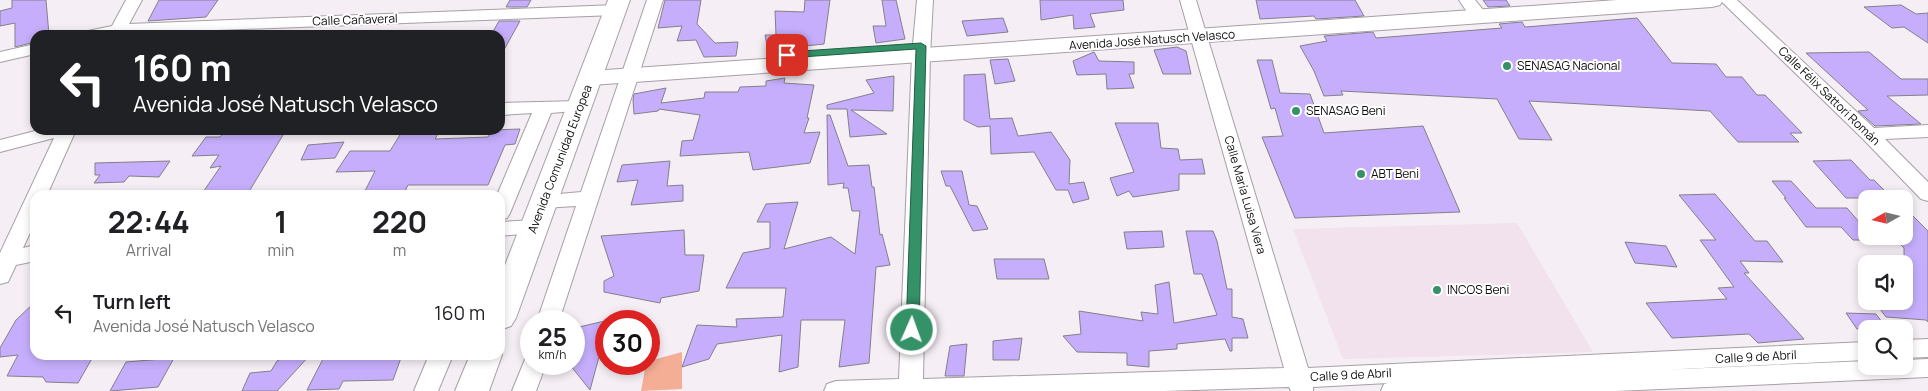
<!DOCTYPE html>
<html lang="en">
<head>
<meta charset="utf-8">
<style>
	:root { --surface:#fff; --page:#f6f6f6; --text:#202124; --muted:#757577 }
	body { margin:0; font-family:Manrope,sans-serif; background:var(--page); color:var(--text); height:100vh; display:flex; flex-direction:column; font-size:19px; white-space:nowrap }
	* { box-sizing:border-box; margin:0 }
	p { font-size:16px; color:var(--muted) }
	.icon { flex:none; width:28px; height:28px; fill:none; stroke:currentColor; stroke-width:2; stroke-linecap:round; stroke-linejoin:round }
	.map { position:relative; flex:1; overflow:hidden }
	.drawer { position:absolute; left:30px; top:190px; width:475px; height:170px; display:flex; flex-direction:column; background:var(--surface); border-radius:15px; box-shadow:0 2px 8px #0003 }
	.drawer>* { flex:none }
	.banner { position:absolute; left:30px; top:30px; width:475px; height:105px; border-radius:15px; box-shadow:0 2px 8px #0003; background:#202124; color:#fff; overflow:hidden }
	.needle { width:32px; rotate:262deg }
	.fabs { position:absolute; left:1858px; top:190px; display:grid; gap:10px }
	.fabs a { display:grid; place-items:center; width:55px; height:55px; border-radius:10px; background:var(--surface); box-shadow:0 2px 8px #0003; font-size:25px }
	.speed { position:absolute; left:520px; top:310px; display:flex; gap:10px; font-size:25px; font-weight:700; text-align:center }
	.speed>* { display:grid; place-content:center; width:65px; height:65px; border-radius:50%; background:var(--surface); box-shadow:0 2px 8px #0003; line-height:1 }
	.speed small { font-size:12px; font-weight:400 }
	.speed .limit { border:8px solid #d22; background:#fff; color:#111 }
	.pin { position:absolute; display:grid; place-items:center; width:42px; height:42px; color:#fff; margin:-21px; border-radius:10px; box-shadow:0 2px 8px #0006 }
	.me { position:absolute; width:55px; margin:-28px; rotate:2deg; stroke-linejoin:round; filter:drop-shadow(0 0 4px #0008) }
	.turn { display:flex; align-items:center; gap:18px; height:105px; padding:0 20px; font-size:22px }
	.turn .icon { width:65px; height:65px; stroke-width:2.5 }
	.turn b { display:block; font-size:35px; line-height:42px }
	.eta { display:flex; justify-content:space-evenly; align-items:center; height:85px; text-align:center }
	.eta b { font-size:30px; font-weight:700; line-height:35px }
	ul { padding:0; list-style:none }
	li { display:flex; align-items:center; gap:15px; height:75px; padding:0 20px }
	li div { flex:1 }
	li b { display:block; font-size:19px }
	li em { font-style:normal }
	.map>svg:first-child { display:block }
	.built { fill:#f1e2ee }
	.green { fill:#f4ae95 }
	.building { fill:#c6aefc; stroke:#828089 }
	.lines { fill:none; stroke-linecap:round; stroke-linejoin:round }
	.minor-casing { stroke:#a79fa5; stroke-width:2 }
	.secondary-casing { stroke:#a79fa5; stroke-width:2 }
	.trunk-casing { stroke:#a79fa5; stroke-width:2 }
	.minor { fill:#fff; fill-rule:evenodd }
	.secondary { fill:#fff; fill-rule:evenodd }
	.trunk { fill:#fff; fill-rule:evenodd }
	.route { fill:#359168; stroke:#225e44 }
	.poi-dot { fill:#359168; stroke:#fff; stroke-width:2 }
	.labels { text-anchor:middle; stroke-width:4; stroke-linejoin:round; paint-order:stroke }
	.street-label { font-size:12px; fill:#0e0c0e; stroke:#fff }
	.poi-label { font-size:12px; fill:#0e0c0e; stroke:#fff; text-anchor:start }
</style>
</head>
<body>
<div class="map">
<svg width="1928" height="391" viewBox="0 0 1928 391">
	<rect width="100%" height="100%" fill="#f6eef5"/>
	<!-- built -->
	<polygon class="built" points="1517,223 1593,352 1343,359 1293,229"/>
	<!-- green -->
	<polygon class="green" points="682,352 682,389 641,391 646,364 649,364 649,361"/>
	<!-- building -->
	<g class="building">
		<polygon points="12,0 46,0 49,35 35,35 35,42 15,47 15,23 0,26 0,11 12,8"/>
		<polygon points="159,0 218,0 206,17 148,21"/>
		<polygon points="510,0 531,0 527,7 506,7"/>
		<polygon points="665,0 701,0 697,24 715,43 738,42 736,56 704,57 696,40 677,41 682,26 658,28"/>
		<polygon points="805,0 830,0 824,44 768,50 765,35 776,35 775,11 804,12"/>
		<polygon points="882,0 896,0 905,39 876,43 873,26 886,26"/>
		<polygon points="1040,0 1123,0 1124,10 1090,14 1095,27 1074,29 1073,15 1041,20"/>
		<polygon points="1256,0 1355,0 1364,16 1316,19 1314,16 1260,19"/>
		<polygon points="1483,0 1506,0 1510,6 1488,7"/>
		<polygon points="1901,5 1916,14 1928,13 1928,43 1904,27 1892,28 1864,7"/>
		<polygon points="1003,18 1008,32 967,36 962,21"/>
		<polygon points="1637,18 1672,63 1716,64 1726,77 1742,77 1757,95 1765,95 1802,133 1790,133 1799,142 1738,142 1710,111 1529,101 1552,140 1519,139 1497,99 1341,91 1343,95 1324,96 1314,71 1300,46 1327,41 1324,36 1373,32 1376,38 1502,28 1499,24 1522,22 1525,27"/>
		<polygon points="499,21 520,21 500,57 500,35 491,35"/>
		<polygon points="1177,47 1186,51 1191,74 1163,74 1154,50"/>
		<polygon points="1094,52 1099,61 1134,62 1134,74 1129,74 1134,88 1107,89 1106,74 1077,75 1073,61"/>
		<polygon points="1869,52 1901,79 1928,79 1928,95 1887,96 1921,124 1875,126 1858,111 1868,110 1806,53"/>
		<polygon points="1008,59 1015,81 995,84 990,60"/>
		<polygon points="1257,60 1272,60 1280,93 1310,94 1324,133 1423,126 1460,212 1295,218 1262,137 1283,136 1275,108 1271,109"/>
		<polygon points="985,74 990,119 1012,118 1018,136 1051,132 1070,160 1069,184 1084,182 1089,199 1073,203 1068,190 1056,190 1034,152 991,154 990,126 978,127 964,120 964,75"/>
		<polygon points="894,76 893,111 851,110 887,134 850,137 847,109 827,109 827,105 874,93 866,80"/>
		<polygon points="785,78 784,83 814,85 807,118 809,118 804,133 820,132 810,163 753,170 749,152 680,156 682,141 693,140 700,115 659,109 658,111 634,114 633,100 634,94 666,88 661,103 704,98 705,92 738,92 740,87 766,86 766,81"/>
		<polygon points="827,115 830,115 848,166 869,165 872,187 874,187 880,235 882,234 890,265 876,267 869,363 839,367 845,320 801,320 798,367 779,372 782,335 717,344 709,359 682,367 697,325 737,327 736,319 783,317 786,288 726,288 743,253 770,248 770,222 757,222 766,204 798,202 784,249 831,237 855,254 860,211 852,211 848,188 843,188 844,183 828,185"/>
		<polygon points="1115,123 1158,123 1161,148 1178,149 1180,160 1202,159 1205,174 1179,174 1179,190 1133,197 1129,191 1117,196 1110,178 1134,172"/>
		<polygon points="520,129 515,144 505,145 488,185 408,185 403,195 363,195 375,171 336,172 350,151 390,151 403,130 440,130 435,139 488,137 492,130"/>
		<polygon points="226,130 286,130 247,195 201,195 221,166 210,168 219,155 192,156 206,137 220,137"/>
		<polygon points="344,142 335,158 301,160 308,145"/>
		<polygon points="1851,160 1870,180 1874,180 1892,198 1846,198 1813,161"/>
		<polygon points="170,161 159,177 129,176 124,182 94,183 100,175 95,175 95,163"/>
		<polygon points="670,161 667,186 683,185 683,201 631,205 638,180 617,182 622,165"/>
		<polygon points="941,171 962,171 969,205 977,206 988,229 973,231 950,186 946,186"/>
		<polygon points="1772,181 1791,181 1816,208 1847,208 1866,230 1866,240 1853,240 1841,227 1806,227 1784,198 1786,198"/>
		<polygon points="1715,194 1755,241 1767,241 1783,262 1740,261 1749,273 1744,273 1804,339 1758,343 1749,334 1672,338 1646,303 1727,299 1718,288 1734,287 1700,240 1716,240 1679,195"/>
		<polygon points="1904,207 1928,231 1928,322 1926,320 1886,317 1874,301 1911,301 1904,293 1904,248 1892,236 1904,236"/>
		<polygon points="684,230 685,255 704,255 699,291 661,298 660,303 604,292 604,281 614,276 601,236"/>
		<polygon points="1162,231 1164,247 1127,249 1124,232"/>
		<polygon points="1186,231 1213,231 1217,241 1227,289 1232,289 1232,317 1243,319 1248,338 1232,338 1232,351 1230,351 1225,339 1177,344 1177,349 1149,351 1149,367 1127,365 1127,353 1077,352 1063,336 1081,334 1079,311 1143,321 1141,312 1158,314 1155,285 1169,282 1174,323 1217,315 1202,274 1194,274"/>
		<polygon points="1625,242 1666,246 1677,267 1635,263"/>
		<polygon points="994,259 1044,259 1049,279 997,279"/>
		<polygon points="35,302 35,355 94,355 78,383 46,382 43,377 7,376 18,355 0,357 0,348 16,320"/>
		<polygon points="1846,313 1876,314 1887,329 1857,329"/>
		<polygon points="609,320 606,321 606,331 590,390 570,365 574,364 574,351 579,327"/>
		<polygon points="1022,338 1019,360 993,360 993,341"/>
		<polygon points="967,344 964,376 945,376 950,346"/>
		<polygon points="288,355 310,355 277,391 242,391 250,373 271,371 277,361"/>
		<polygon points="325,355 402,355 393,380 343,381 339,389 307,390"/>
		<polygon points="174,358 158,387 110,391 126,362"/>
	</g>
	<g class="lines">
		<defs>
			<g id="minor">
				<polygon points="126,0 142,0 129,24 616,5 622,7 624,10 622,13 616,15 86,35 88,31 112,26"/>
				<polygon points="647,0 663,0 559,321 537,321 576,206 544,208 537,206 534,201 537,196 581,192"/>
				<polygon points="917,0 933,0 930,55 923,379 1284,368 1180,0 1196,0 1308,368 1866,342 1866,360 1660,370 1866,361 1866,366 1904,366 1904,360 1928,359 1928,377 1616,391 1381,391 1384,384 1388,383 1313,387 1313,391 1291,391 1289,387 1164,391 824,391 827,384 836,381 899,379 912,55"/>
				<path d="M1459,0H1475L1489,17L1487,20C1473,24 1466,10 1459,0Z"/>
				<polygon points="1720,0 1737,0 1874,128 1928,125 1928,137 1885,139 1928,182 1928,201 1921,199 1862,138"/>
				<polygon points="35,44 35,54 0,62 0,52"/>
				<polygon points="579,101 585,102 588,106 585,110 551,113 510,213 507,218 500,220 500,195 497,195 532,113 500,115 500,103"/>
				<polygon points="39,130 76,130 47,195 35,195 35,222 23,248 35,245 35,261 16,265 8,282 0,284 0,253 54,138 0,152 0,140"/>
				<polygon points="534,220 541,222 544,227 541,232 500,236 500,222"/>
				<polygon points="1928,339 1928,357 1904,358 1904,340"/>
				<polygon points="429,355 453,355 438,391 414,391"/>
				<polygon points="531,356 531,364 546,364 536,391 512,391 526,357"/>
			</g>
			<polygon id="secondary" points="1617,0 1723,0 1720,5 1712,7 591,85 582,83 579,78 582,73 591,71"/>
			<g id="trunk">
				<polygon points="608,0 630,0 516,318 511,326 500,330 500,278"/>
				<polygon points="500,351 502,355 489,391 455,391 470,355 500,355"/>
			</g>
		</defs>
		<!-- minor casing -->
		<use href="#minor" class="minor-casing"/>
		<!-- secondary casing -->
		<use href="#secondary" class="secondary-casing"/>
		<!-- trunk casing -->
		<use href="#trunk" class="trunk-casing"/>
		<!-- minor -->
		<use href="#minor" class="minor"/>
		<!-- secondary -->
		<use href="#secondary" class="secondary"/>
		<!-- trunk -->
		<use href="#trunk" class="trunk"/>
	</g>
	<!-- route -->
	<polygon class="route" points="921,43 926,46 919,330 917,334 908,334 906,330 916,49 787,58 782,55 787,52"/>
	<!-- markers -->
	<g class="poi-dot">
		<circle cx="1507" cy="66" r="5"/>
		<circle cx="1296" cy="111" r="5"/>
		<circle cx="1361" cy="174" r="5"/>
		<circle cx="1437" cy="290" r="5"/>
	</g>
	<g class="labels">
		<!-- street labels -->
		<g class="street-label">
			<text transform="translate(355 20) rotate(-2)" y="4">Calle Cañaveral</text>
			<text transform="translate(1152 40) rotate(-4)" y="4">Avenida José Natusch Velasco</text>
			<text transform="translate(1829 96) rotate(44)" y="4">Calle Félix Sattori Román</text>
			<text transform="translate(560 159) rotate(-69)" y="4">Avenida Comunidad Europea</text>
			<text transform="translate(1245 195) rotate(74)" y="4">Calle María Luisa Viera</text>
			<text transform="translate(1756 357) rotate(-3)" y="4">Calle 9 de Abril</text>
			<text transform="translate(1351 375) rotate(-3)" y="4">Calle 9 de Abril</text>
		</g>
		<!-- poi labels -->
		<g class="poi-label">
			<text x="1517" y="70">SENASAG Nacional</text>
			<text x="1306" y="115">SENASAG Beni</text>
			<text x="1371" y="178">ABT Beni</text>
			<text x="1447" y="294">INCOS Beni</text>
		</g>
	</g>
</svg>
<div class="fabs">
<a><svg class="needle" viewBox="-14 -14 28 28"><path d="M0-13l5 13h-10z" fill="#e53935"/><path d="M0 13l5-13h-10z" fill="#757577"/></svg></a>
<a><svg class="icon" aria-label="sound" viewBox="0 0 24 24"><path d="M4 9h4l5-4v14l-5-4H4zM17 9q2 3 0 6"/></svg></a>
<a><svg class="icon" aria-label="search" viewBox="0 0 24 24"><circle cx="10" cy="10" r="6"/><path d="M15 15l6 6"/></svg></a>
</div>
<div class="speed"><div>25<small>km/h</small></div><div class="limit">30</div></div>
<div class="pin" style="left:787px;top:55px;background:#d93025"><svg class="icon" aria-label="arrive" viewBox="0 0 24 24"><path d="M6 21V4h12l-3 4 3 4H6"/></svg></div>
<svg class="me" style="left:912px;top:330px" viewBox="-20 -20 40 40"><circle r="17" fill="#359168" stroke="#fff" stroke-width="3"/><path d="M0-11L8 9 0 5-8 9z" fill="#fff"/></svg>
<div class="banner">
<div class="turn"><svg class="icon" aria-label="left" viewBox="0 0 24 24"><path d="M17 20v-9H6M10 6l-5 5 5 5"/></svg><div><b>160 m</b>Avenida José Natusch Velasco</div></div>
</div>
<section class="drawer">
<div class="eta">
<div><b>22:44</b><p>Arrival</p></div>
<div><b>1</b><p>min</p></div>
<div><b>220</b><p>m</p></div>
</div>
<ul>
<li><svg class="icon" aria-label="left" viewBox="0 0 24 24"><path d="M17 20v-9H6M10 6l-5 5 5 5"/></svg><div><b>Turn left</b><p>Avenida José Natusch Velasco</p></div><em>160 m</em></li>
</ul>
</section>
</div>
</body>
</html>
